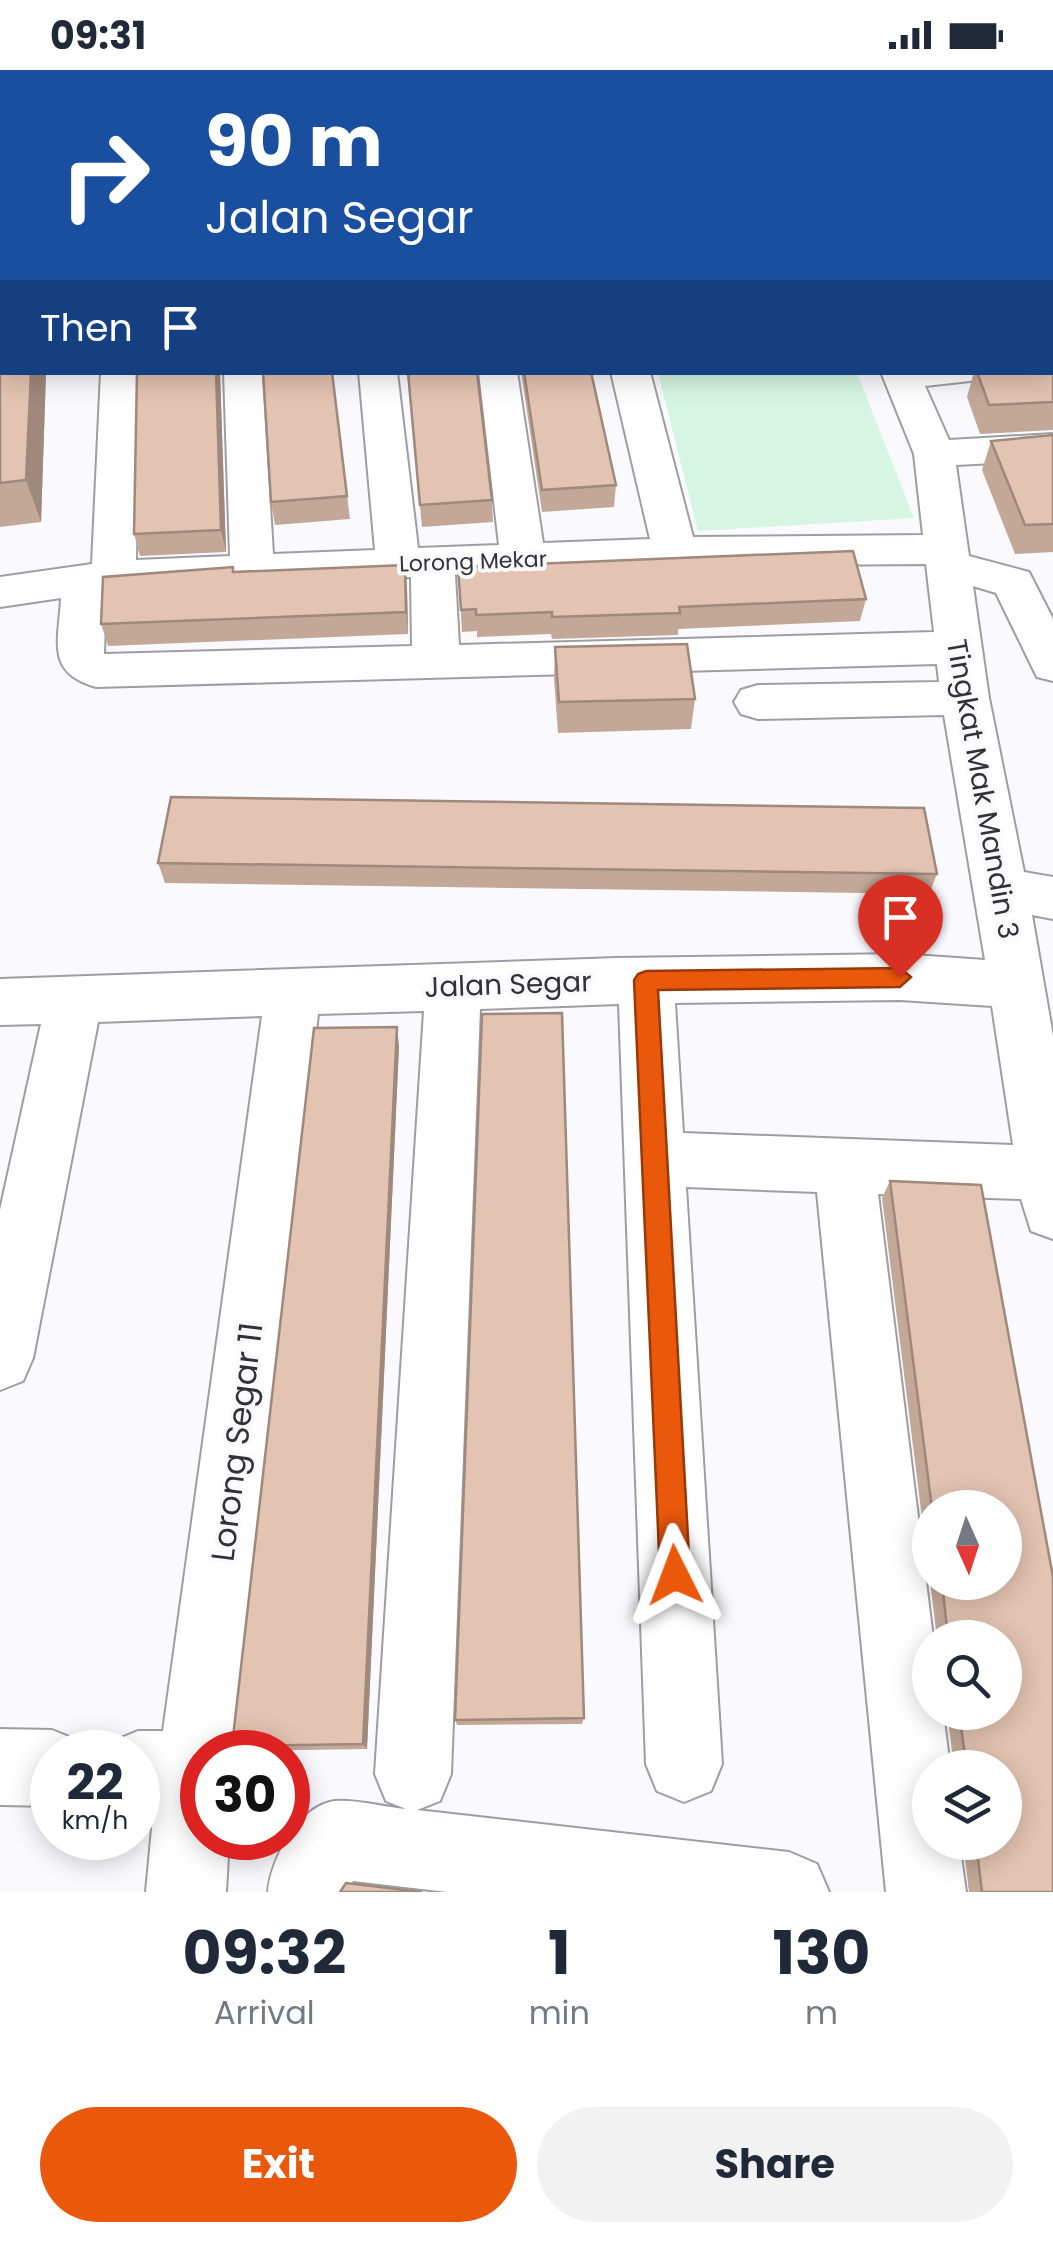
<!DOCTYPE html>
<html lang="en">
<head>
<meta charset="utf-8">
<style>
	:root { --surface:#fff; --page:#f2f2f3; --text:#1f2937; --muted:#747a83; --accent:#ea580c }
	body { margin:0; font-family:Poppins,sans-serif; background:var(--page); color:var(--text); height:100vh; display:flex; flex-direction:column; font-size:38px; white-space:nowrap }
	* { box-sizing:border-box; margin:0 }
	p { font-size:32px; color:var(--muted) }
	.icon { flex:none; width:55px; height:55px; fill:none; stroke:currentColor; stroke-width:2; stroke-linecap:round; stroke-linejoin:round }
	.map { position:relative; height:1822px; overflow:hidden }
	.sheet { display:flex; flex-direction:column; background:var(--surface); flex:1 }
	.sheet>* { flex:none }
	.guide { position:absolute; left:0px; top:0px; width:1055px; height:305px; box-shadow:0 5px 25px #0003; background:#1a4fa0; color:#fff; overflow:hidden }
	.needle { width:65px; rotate:177deg }
	.fabs { position:absolute; left:912px; top:1420px; display:grid; gap:20px }
	.fabs a { display:grid; place-items:center; width:110px; height:110px; border-radius:50%; background:var(--surface); box-shadow:0 5px 25px #0003; font-size:50px }
	.speed { position:absolute; left:30px; top:1660px; display:flex; gap:20px; font-size:50px; font-weight:700; text-align:center }
	.speed>* { display:grid; place-content:center; width:130px; height:130px; border-radius:50%; background:var(--surface); box-shadow:0 5px 25px #0003; line-height:1 }
	.speed small { font-size:25px; font-weight:400 }
	.speed .limit { border:15px solid #d22; background:#fff; color:#111 }
	.pin { position:absolute; display:grid; place-items:center; width:85px; height:85px; color:#fff; margin:-102px -42px; border-radius:50% 50% 50% 0; rotate:-45deg; box-shadow:0 0 10px #0007 }
	.pin .icon { rotate:45deg }
	.me { position:absolute; width:110px; margin:-55px; rotate:357deg; stroke-linejoin:round; filter:drop-shadow(0 0 8px #0008) }
	.turn { display:flex; align-items:center; gap:35px; height:210px; padding:0 40px; font-size:45px }
	.turn .icon { width:130px; height:130px; stroke-width:2.5 }
	.turn b { display:block; font-size:70px; line-height:85px }
	.then { display:flex; align-items:center; height:95px; padding:0 40px; background:#0003; gap:20px; font-size:38px }
	.eta { display:flex; justify-content:space-evenly; align-items:center; height:170px; text-align:center }
	.eta b { font-size:60px; font-weight:700; line-height:70px }
	.primary-button { display:flex; gap:20px; margin-top:auto; padding:20px 40px }
	.primary-button a { flex:1; height:115px; border-radius:60px; background:var(--accent); color:#fff; font-size:40px; font-weight:700; line-height:115px; text-align:center }
	.primary-button a+a { background:var(--page); color:var(--text) }
	.status { display:flex; justify-content:space-between; align-items:center; height:70px; padding:0 50px; background:var(--surface); direction:ltr }
	.status svg { height:28px; fill:currentColor }
	.map>svg:first-child { display:block }
	.green { fill:#d6f5e3 }
	.lines { fill:none; stroke-linecap:round; stroke-linejoin:round }
	.minor-casing { stroke:#9e9da4; stroke-width:4 }
	.minor { fill:#fff; fill-rule:evenodd }
	.wall { fill:#c3a898; fill-rule:evenodd }
	.shaded-wall { fill:#9f887c }
	.building { fill:#e3c3b1; stroke:#9f887c; stroke-width:2.5 }
	.route { fill:#ea580c; stroke:#983908; stroke-width:2.5 }
	.labels { text-anchor:middle; stroke-width:8; stroke-linejoin:round; paint-order:stroke }
	.far-street-label { font-size:22px; fill:#323235; stroke:#fafafe }
	.street-label { font-size:28px; fill:#323235; stroke:#fafafe }
	.near-street-label { font-size:32px; fill:#323235; stroke:#fafafe }
</style>
</head>
<body>
<div class="status"><b>09:31</b><svg viewBox="0 0 49 12"><path d="M0 12V9h3v3zM5 12V6h3v6zM10 12V3h3v9zM15 12V0h3v12zM26 1h20v11H26zM47 4h2v5h-2z"/></svg></div>
<div class="map">
<svg width="1053" height="1822" viewBox="0 0 1053 1822">
	<rect width="100%" height="100%" fill="#fafafe"/>
	<!-- green -->
	<polygon class="green" points="658,303 857,303 914,448 698,461"/>
	<g class="lines">
		<defs>
			<g id="minor">
				<rect x="766" y="0" width="30" height="2"/>
				<path d="M101,302H139L136,490L230,486L224,302H262L273,484L375,480L359,302H397L418,478L499,475L479,302H517L543,473L650,469L611,302H650L693,467L923,465L914,384L881,302H984L979,310L925,316L949,370L1053,364V390L956,395L969,486L1029,502L1053,549V611L1037,607L996,523L973,516L989,628L1024,802L1053,807V849L1032,845L1053,966V1169L1031,1161L1021,1129L878,1124L933,1568H930V1642H943L950,1698H930V1772H959L966,1822H886L817,1122L686,1117L722,1694L711,1721L684,1732L657,1721L646,1694L619,934L480,939L451,1704L440,1731L417,1740L789,1782L817,1794L829,1822H447L353,1811L348,1822H268C271,1789 298,1736 335,1731C356,1729 384,1737 406,1739L386,1731L375,1704L424,941L318,944L236,1682H202V1768H229L226,1822H146L154,1737H138V1682H107L111,1672L138,1661H163L262,946L98,952L33,1288L23,1311L0,1320V1140L41,954L0,955V909L617,888L900,884L985,890L944,645L758,649L741,644L734,632L741,620L758,615L939,612L937,594L96,617C45,603 59,571 61,528L0,537V507L92,494ZM926,494L934,562L459,575L455,505L675,496ZM411,507L412,576L104,584L106,522ZM900,930L992,936L1013,1075L683,1063L675,933Z"/>
				<polygon points="0,1659 52,1660 79,1671 84,1682 52,1682 52,1736 0,1735"/>
			</g>
		</defs>
		<!-- minor casing -->
		<use href="#minor" class="minor-casing"/>
		<!-- minor -->
		<use href="#minor" class="minor"/>
	</g>
	<!-- wall -->
	<g class="wall">
		<polygon points="0,0 2,302 46,302 41,452 0,457"/>
		<polygon points="858,0 1053,0 1053,360 980,364 967,327 974,302 1052,302 1052,2 858,2"/>
		<polygon points="220,302 226,482 140,486 134,464"/>
		<polygon points="332,302 350,449 275,455 271,432"/>
		<polygon points="407,302 492,430 493,452 422,457"/>
		<polygon points="521,302 591,302 616,415 614,437 542,442"/>
		<polygon points="1053,365 1053,482 1015,484 982,400 991,371"/>
		<polygon points="458,497 866,529 860,551 678,559 678,565 552,569 551,564 477,567 477,561 462,562"/>
		<polygon points="234,502 407,518 408,564 108,576 101,554"/>
		<polygon points="555,577 695,629 691,659 558,663 554,608"/>
		<polygon points="158,793 937,804 929,824 165,813"/>
		<polygon points="399,976 367,1679 240,1681 232,1676"/>
		<path d="M890,1111L981,1115L1053,1507V1822H969L963,1772H1005V1698H945L954,1697L947,1642H1005V1568H937L882,1128ZM930,1438H1005V1512H930Z"/>
		<polygon points="584,1648 582,1654 457,1655 455,1650"/>
	</g>
	<!-- shaded-wall -->
	<g class="shaded-wall">
		<polygon points="31,302 46,302 41,452 26,410"/>
		<polygon points="216,302 220,302 226,482 221,460"/>
		<polygon points="405,495 407,518 408,564 406,542"/>
		<polygon points="397,957 399,976 367,1679 363,1674"/>
	</g>
	<!-- building -->
	<g class="building">
		<polygon points="0,0 59,0 61,2 2,2 2,302 31,302 26,410 0,413"/>
		<polygon points="116,0 165,0 166,2 100,2"/>
		<polygon points="312,0 402,0 401,2 296,2"/>
		<polygon points="868,0 1053,0 1053,270 1052,2 868,2"/>
		<polygon points="1053,283 1053,332 989,335 977,302 1052,302"/>
		<polygon points="137,302 216,302 221,460 134,464"/>
		<polygon points="263,302 332,302 347,426 271,432"/>
		<polygon points="408,302 477,302 492,430 420,435"/>
		<polygon points="524,302 591,302 616,415 542,420"/>
		<polygon points="1053,365 1053,454 1025,455 991,371"/>
		<polygon points="853,481 866,529 679,537 680,543 552,547 552,542 476,545 476,539 461,540 458,497"/>
		<polygon points="405,495 406,542 101,554 103,507 233,497 233,502"/>
		<polygon points="687,574 695,629 559,632 555,577"/>
		<polygon points="171,727 924,738 937,804 158,793"/>
		<polygon points="562,943 584,1648 455,1650 482,944"/>
		<polygon points="397,957 363,1674 232,1676 314,958"/>
		<polygon points="890,1111 981,1115 1053,1507 1053,1822 982,1822 976,1772 1005,1772 1005,1698 945,1698 962,1697 966,1693 959,1642 1005,1642 1005,1568 948,1568 942,1512 1005,1512 1005,1438 932,1438"/>
		<polygon points="346,1813 422,1822 340,1822"/>
	</g>
	<!-- route -->
	<polygon class="route" points="900,898 911,907 900,917 658,920 690,1505 685,1516 675,1520 665,1516 660,1505 634,910 638,904 646,901"/>
	<g class="labels">
		<!-- far-street labels -->
		<g class="far-street-label">
			<text transform="translate(473 491) rotate(-2)" y="8">Lorong Mekar</text>
		</g>
		<!-- street labels -->
		<g class="street-label">
			<text transform="translate(983 719) rotate(80)" y="10">Tingkat Mak Mandin 3</text>
			<text transform="translate(508 914) rotate(-2)" y="10">Jalan Segar</text>
		</g>
		<!-- near-street labels -->
		<g class="near-street-label">
			<text transform="translate(237 1372) rotate(-83)" y="11">Lorong Segar 11</text>
		</g>
	</g>
</svg>
<div class="fabs">
<a><svg class="needle" viewBox="-14 -14 28 28"><path d="M0-13l5 13h-10z" fill="#e53935"/><path d="M0 13l5-13h-10z" fill="#747a83"/></svg></a>
<a><svg class="icon" aria-label="search" viewBox="0 0 24 24"><circle cx="10" cy="10" r="6"/><path d="M15 15l6 6"/></svg></a>
<a><svg class="icon" aria-label="layers" viewBox="0 0 24 24"><path d="M12 4l9 5-9 5-9-5zM3 14l9 5 9-5"/></svg></a>
</div>
<div class="speed"><div>22<small>km/h</small></div><div class="limit">30</div></div>
<div class="pin" style="left:900px;top:907px;background:#d93025"><svg class="icon" aria-label="arrive" viewBox="0 0 24 24"><path d="M6 21V4h12l-3 4 3 4H6"/></svg></div>
<svg class="me" style="left:675px;top:1505px" viewBox="-20 -20 40 40"><path d="M0-17L14 15 0 8-14 15z" fill="#ea580c" stroke="#fff" stroke-width="4"/></svg>
<div class="guide">
<div class="turn"><svg class="icon" aria-label="right" viewBox="0 0 24 24"><path d="M7 20v-9h11M14 6l5 5-5 5"/></svg><div><b>90 m</b>Jalan Segar</div></div>
<div class="then">Then<svg class="icon" aria-label="arrive" viewBox="0 0 24 24"><path d="M6 21V4h12l-3 4 3 4H6"/></svg></div>
</div>
</div>
<section class="sheet">
<div class="eta">
<div><b>09:32</b><p>Arrival</p></div>
<div><b>1</b><p>min</p></div>
<div><b>130</b><p>m</p></div>
</div>
<div class="primary-button"><a>Exit</a><a>Share</a></div>
</section>
</body>
</html>
